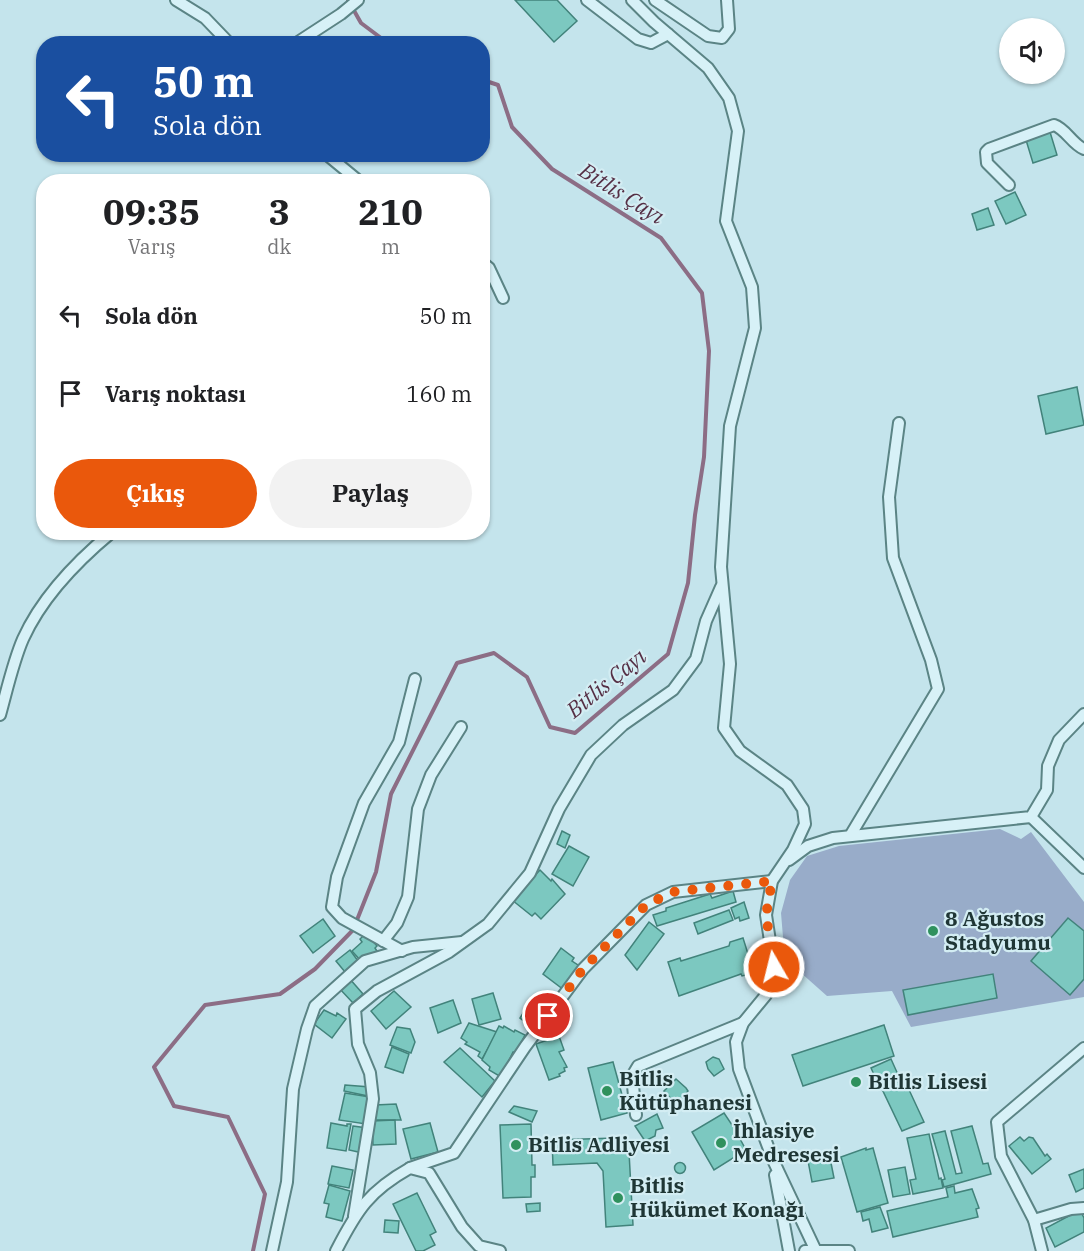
<!DOCTYPE html>
<html lang="tr">
<head>
<meta charset="utf-8">
<style>
	:root { --surface:#fff; --page:#f2f2f2; --text:#202124; --muted:#757577; --accent:#ea580c }
	body { margin:0; font-family:"IBM Plex Serif",serif; background:var(--page); color:var(--text); height:100vh; display:flex; flex-direction:column; font-size:22px; white-space:nowrap }
	* { box-sizing:border-box; margin:0 }
	p { font-size:20px; color:var(--muted) }
	.icon { flex:none; width:33px; height:33px; fill:none; stroke:currentColor; stroke-width:2; stroke-linecap:round; stroke-linejoin:round }
	.map { position:relative; flex:1; overflow:hidden }
	.sheet { position:absolute; left:36px; top:174px; width:454px; height:366px; display:flex; flex-direction:column; background:var(--surface); border-radius:24px; box-shadow:0 2px 4px #0004 }
	.sheet>* { flex:none }
	.top-card { position:absolute; left:36px; top:36px; width:454px; height:126px; border-radius:24px; box-shadow:0 2px 4px #0004; background:#1a4fa0; color:#fff; overflow:hidden }
	.controls { position:absolute; left:999px; top:18px; display:grid; gap:12px }
	.controls a { display:grid; place-items:center; width:66px; height:66px; border-radius:50%; background:var(--surface); box-shadow:0 2px 4px #0004; font-size:30px }
	.pin { position:absolute; display:grid; place-items:center; width:51px; height:51px; color:#fff; margin:-26px; border:3px solid #fff; border-radius:50%; box-shadow:0 2px 6px #0007 }
	.me { position:absolute; width:66px; margin:-33px; rotate:352deg; stroke-linejoin:round; filter:drop-shadow(0 0 4px #0008) }
	.turn { display:flex; align-items:center; gap:21px; height:126px; padding:0 18px; font-size:27px }
	.turn .icon { width:78px; height:78px; stroke-width:2.5 }
	.turn b { display:block; font-size:42px; line-height:51px }
	.eta { display:flex; justify-content:space-evenly; align-items:center; height:102px; text-align:center }
	.eta b { font-size:36px; font-weight:700; line-height:42px }
	.cta { display:flex; gap:12px; margin-top:auto; padding:12px 18px }
	.cta a { flex:1; height:69px; border-radius:36px; background:var(--accent); color:#fff; font-size:24px; font-weight:700; line-height:69px; text-align:center }
	.cta a+a { background:var(--page); color:var(--text) }
	ul { padding:0; list-style:none }
	li { display:flex; align-items:center; gap:18px; height:78px; padding:0 18px }
	li div { flex:1 }
	li b { display:block; font-size:22px }
	li em { font-style:normal }
	.map>svg:first-child { display:block }
	.green { fill:#98acc9 }
	.lines { fill:none; stroke-linecap:round; stroke-linejoin:round }
	.stream { stroke:#8c6d85; stroke-width:4 }
	.building { fill:#7cc8c0; stroke:#42837b; stroke-width:1.5 }
	.minor-casing { stroke:#5b8485; stroke-width:14 }
	.minor { stroke:#d7f1f7; stroke-width:10 }
	.route { stroke:#ea580c; stroke-width:10; stroke-dasharray:0 18 }
	.poi-dot { fill:#2f915d; stroke:#d3edf3; stroke-width:2 }
	.labels { text-anchor:middle; stroke-width:4.5; stroke-linejoin:round; paint-order:stroke }
	.poi-label { font-size:21px; font-weight:bold; fill:#1f3635; stroke:#d3edf3; text-anchor:start }
	.water-label { font-size:22px; font-style:italic; fill:#552f45; stroke:#d3edf3 }
</style>
</head>
<body>
<div class="map">
<svg width="1084" height="1251" viewBox="0 0 1084 1251">
	<rect width="100%" height="100%" fill="#c4e4ec"/>
	<!-- green -->
	<polygon class="green" points="1000,829 1021,839 1031,832 1084,902 1084,997 911,1027 892,991 827,996 800,972 784,949 781,913 790,880 807,856 839,846"/>
	<g class="lines">
		<!-- stream -->
		<g class="stream">
			<polyline points="348,0 361,23 389,44"/>
			<polyline points="253,1251 265,1194 228,1117 174,1106 154,1067 205,1005 280,994 315,969 353,930 376,872 391,794 457,663 494,653 527,677 550,727 575,733 668,654 688,583 695,515 704,457 709,351 702,293 661,238 552,169 512,127 498,85 483,80"/>
		</g>
	</g>
	<!-- building -->
	<g class="building">
		<polygon points="515,0 557,0 577,21 554,42"/>
		<polygon points="1050,132 1057,155 1033,163 1026,140"/>
		<polygon points="1015,192 1026,215 1006,224 995,201"/>
		<polygon points="988,208 994,225 977,230 972,214"/>
		<polygon points="1077,387 1084,425 1046,434 1038,396"/>
		<polygon points="562,831 570,835 565,848 557,844"/>
		<polygon points="569,846 589,857 573,886 552,874"/>
		<polygon points="540,870 551,881 552,879 565,894 541,919 535,913 532,916 512,900"/>
		<polygon points="733,891 736,902 657,926 653,915 666,911 666,908 710,894 712,898"/>
		<polygon points="744,902 749,918 740,921 739,917 735,919 731,908"/>
		<polygon points="729,910 733,920 698,934 694,923"/>
		<polygon points="1068,918 1084,931 1084,979 1070,995 1031,961"/>
		<polygon points="323,919 335,936 313,953 300,936"/>
		<polygon points="649,922 664,934 637,970 625,955"/>
		<polygon points="366,933 377,946 375,948 377,951 361,961 352,951 362,942 360,939"/>
		<polygon points="743,938 754,973 742,976 741,974 679,996 668,962 680,958 681,961 729,946 730,942"/>
		<polygon points="561,948 574,958 572,961 581,967 564,990 543,974"/>
		<polygon points="350,950 358,961 345,972 336,961"/>
		<polygon points="993,974 997,998 908,1015 903,990"/>
		<polygon points="349,978 363,994 353,1003 339,988"/>
		<polygon points="394,991 411,1007 386,1029 371,1011"/>
		<polygon points="493,993 501,1019 479,1025 472,999"/>
		<polygon points="453,1000 461,1023 438,1033 430,1008"/>
		<polygon points="531,1007 541,1014 532,1028 520,1018 525,1010 528,1012"/>
		<polygon points="324,1010 336,1016 337,1013 346,1019 332,1038 314,1024"/>
		<polygon points="469,1023 497,1032 482,1059 478,1056 480,1052 465,1044 467,1042 461,1038"/>
		<polygon points="884,1025 894,1056 803,1086 792,1055"/>
		<polygon points="499,1026 503,1028 504,1026 514,1032 515,1030 525,1035 516,1052 513,1052 501,1077 489,1070 490,1067 482,1060"/>
		<polygon points="397,1027 410,1029 415,1042 411,1053 390,1045"/>
		<polygon points="559,1036 564,1050 559,1052 567,1067 564,1068 565,1071 559,1074 560,1076 549,1080 536,1044"/>
		<polygon points="392,1047 409,1054 403,1073 385,1067"/>
		<polygon points="460,1048 495,1081 482,1097 444,1062"/>
		<polygon points="713,1057 719,1059 724,1069 714,1076 708,1069 706,1062"/>
		<polygon points="891,1059 900,1079 880,1088 871,1068"/>
		<polygon points="613,1062 627,1113 601,1120 588,1068"/>
		<polygon points="676,1079 686,1088 688,1091 685,1095 686,1098 689,1098 692,1103 684,1110 677,1101 675,1103 664,1091"/>
		<polygon points="904,1079 924,1122 902,1131 882,1089"/>
		<polygon points="345,1085 370,1087 368,1096 344,1091"/>
		<polygon points="345,1093 370,1097 366,1124 339,1120"/>
		<polygon points="396,1104 401,1120 375,1120 375,1105"/>
		<polygon points="514,1106 537,1111 532,1122 509,1112"/>
		<polygon points="724,1113 732,1125 741,1124 743,1134 739,1137 746,1150 714,1170 692,1132"/>
		<polygon points="657,1114 663,1128 656,1130 655,1136 645,1141 635,1126"/>
		<polygon points="395,1120 396,1144 373,1145 372,1121"/>
		<polygon points="331,1123 347,1126 347,1124 351,1124 346,1151 327,1148"/>
		<polygon points="430,1123 438,1152 411,1159 403,1129"/>
		<polygon points="531,1124 532,1165 535,1165 535,1177 531,1177 531,1197 503,1198 500,1125"/>
		<polygon points="353,1126 367,1128 363,1153 349,1150"/>
		<polygon points="972,1126 983,1164 988,1163 991,1174 944,1187 942,1180 945,1179 932,1134 945,1131 956,1174 962,1173 951,1131"/>
		<polygon points="929,1134 939,1179 941,1178 943,1188 913,1194 910,1180 916,1179 907,1138"/>
		<polygon points="1020,1137 1024,1141 1029,1137 1033,1138 1045,1156 1047,1154 1051,1159 1032,1174 1009,1146"/>
		<polygon points="616,1138 629,1152 633,1225 606,1227 603,1171 597,1163 553,1165 552,1140"/>
		<polygon points="866,1148 866,1150 873,1148 888,1203 857,1212 841,1157"/>
		<polygon points="830,1158 834,1178 812,1182 808,1161"/>
		<circle cx="680" cy="1168" r="5.5"/>
		<polygon points="332,1166 353,1170 349,1188 328,1184"/>
		<polygon points="905,1167 910,1194 893,1197 888,1170"/>
		<polygon points="1084,1169 1084,1188 1076,1192 1069,1175"/>
		<polygon points="329,1185 350,1191 342,1221 326,1217 329,1204 324,1203"/>
		<polygon points="954,1186 955,1193 972,1189 979,1208 976,1209 978,1217 893,1237 887,1211 948,1197 946,1188"/>
		<polygon points="417,1193 436,1232 430,1235 435,1245 423,1251 416,1251 393,1204"/>
		<polygon points="540,1203 540,1211 527,1212 526,1204"/>
		<polygon points="880,1207 888,1228 872,1232 869,1219 863,1221 861,1212"/>
		<polygon points="1080,1210 1084,1218 1084,1232 1055,1247 1046,1228"/>
		<polygon points="385,1220 399,1221 398,1233 384,1232"/>
	</g>
	<g class="lines">
		<defs>
			<g id="minor">
				<polyline points="176,0 205,18 230,44"/>
				<polyline points="587,0 638,39 651,43 668,34"/>
				<polyline points="632,0 654,22 708,68 729,98 738,131 726,221 752,287 755,328 730,426 721,567 730,664 724,728 740,751 787,785 803,809 805,824 793,850 772,881 766,915 774,967 766,995 743,1023 736,1042 739,1069 773,1160 816,1251"/>
				<polyline points="655,0 708,36 722,38 729,29 727,0"/>
				<polyline points="295,44 341,14 358,0"/>
				<polyline points="326,154 360,182"/>
				<path d="M1009,185L987,163L986,152L989,149L1054,125C1066,129 1072,144 1084,149"/>
				<polyline points="483,263 489,268 503,298"/>
				<polyline points="358,533 358,532"/>
				<path d="M0,715C7,690 13,662 23,639C42,597 77,561 112,532"/>
				<polyline points="1031,817 1084,868"/>
				<polyline points="850,836 938,689 931,660 893,558 889,497 899,423"/>
				<polyline points="789,860 808,846 833,838 1031,817 1047,790 1048,766 1059,740 1084,714"/>
				<polyline points="383,941 397,923 408,897 418,809 431,775 461,727"/>
				<polyline points="402,951 342,918 332,907 337,877 364,803 399,742 415,679"/>
				<polyline points="636,1115 632,1076 638,1066 743,1023"/>
				<polyline points="410,1168 454,1153 525,1047 583,969 646,905 673,892 772,881"/>
				<polyline points="775,1175 789,1251"/>
				<polyline points="354,1216 373,1099 370,1073 358,1044 355,1009 377,991 449,952 488,924 530,873 559,809 591,755 623,725 673,690 696,659 706,621 721,587"/>
				<polyline points="1034,1220 1071,1209 1084,1208"/>
				<polyline points="272,1251 287,1182 293,1089 307,1029 315,1006 365,961 413,947 462,942"/>
				<path d="M336,1251C357,1210 369,1191 410,1168L429,1173L462,1227L479,1246L500,1251"/>
				<polyline points="805,1251 849,1251"/>
				<polyline points="1042,1251 1034,1220 1001,1156 997,1122 1084,1048"/>
			</g>
		</defs>
		<!-- minor casing -->
		<use href="#minor" class="minor-casing"/>
		<!-- minor -->
		<use href="#minor" class="minor"/>
	</g>
	<g class="lines">
		<!-- route -->
		<polyline class="route" points="548,1016 583,969 646,905 673,892 772,881 766,915 774,967"/>
	</g>
	<!-- markers -->
	<g class="poi-dot">
		<circle cx="933" cy="931" r="6"/>
		<circle cx="856" cy="1082" r="6"/>
		<circle cx="607" cy="1091" r="6"/>
		<circle cx="721" cy="1143" r="6"/>
		<circle cx="516" cy="1145" r="6"/>
		<circle cx="618" cy="1198" r="6"/>
	</g>
	<g class="labels">
		<!-- poi labels -->
		<g class="poi-label">
			<text x="945" y="926">8 Ağustos<tspan x="945" dy="24">Stadyumu</tspan></text>
			<text x="619" y="1086">Bitlis<tspan x="619" dy="24">Kütüphanesi</tspan></text>
			<text x="868" y="1089">Bitlis Lisesi</text>
			<text x="733" y="1138">İhlasiye<tspan x="733" dy="24">Medresesi</tspan></text>
			<text x="528" y="1152">Bitlis Adliyesi</text>
			<text x="630" y="1193">Bitlis<tspan x="630" dy="24">Hükümet Konağı</tspan></text>
		</g>
		<!-- water labels -->
		<g class="water-label">
			<text transform="translate(622 193) rotate(32)" y="8">Bitlis Çayı</text>
			<text transform="translate(606 683) rotate(-39)" y="8">Bitlis Çayı</text>
		</g>
	</g>
</svg>
<div class="controls">
<a><svg class="icon" aria-label="sound" viewBox="0 0 24 24"><path d="M4 9h4l5-4v14l-5-4H4zM17 9q2 3 0 6"/></svg></a>
</div>
<div class="pin" style="left:548px;top:1016px;background:#d93025"><svg class="icon" aria-label="arrive" viewBox="0 0 24 24"><path d="M6 21V4h12l-3 4 3 4H6"/></svg></div>
<svg class="me" style="left:774px;top:967px" viewBox="-20 -20 40 40"><circle r="17" fill="#ea580c" stroke="#fff" stroke-width="3"/><path d="M0-11L8 9 0 5-8 9z" fill="#fff"/></svg>
<div class="top-card">
<div class="turn"><svg class="icon" aria-label="left" viewBox="0 0 24 24"><path d="M17 20v-9H6M10 6l-5 5 5 5"/></svg><div><b>50 m</b>Sola dön</div></div>
</div>
<section class="sheet">
<div class="eta">
<div><b>09:35</b><p>Varış</p></div>
<div><b>3</b><p>dk</p></div>
<div><b>210</b><p>m</p></div>
</div>
<ul>
<li><svg class="icon" aria-label="left" viewBox="0 0 24 24"><path d="M17 20v-9H6M10 6l-5 5 5 5"/></svg><div><b>Sola dön</b></div><em>50 m</em></li>
<li><svg class="icon" aria-label="arrive" viewBox="0 0 24 24"><path d="M6 21V4h12l-3 4 3 4H6"/></svg><div><b>Varış noktası</b></div><em>160 m</em></li>
</ul>
<div class="cta"><a>Çıkış</a><a>Paylaş</a></div>
</section>
</div>
</body>
</html>
